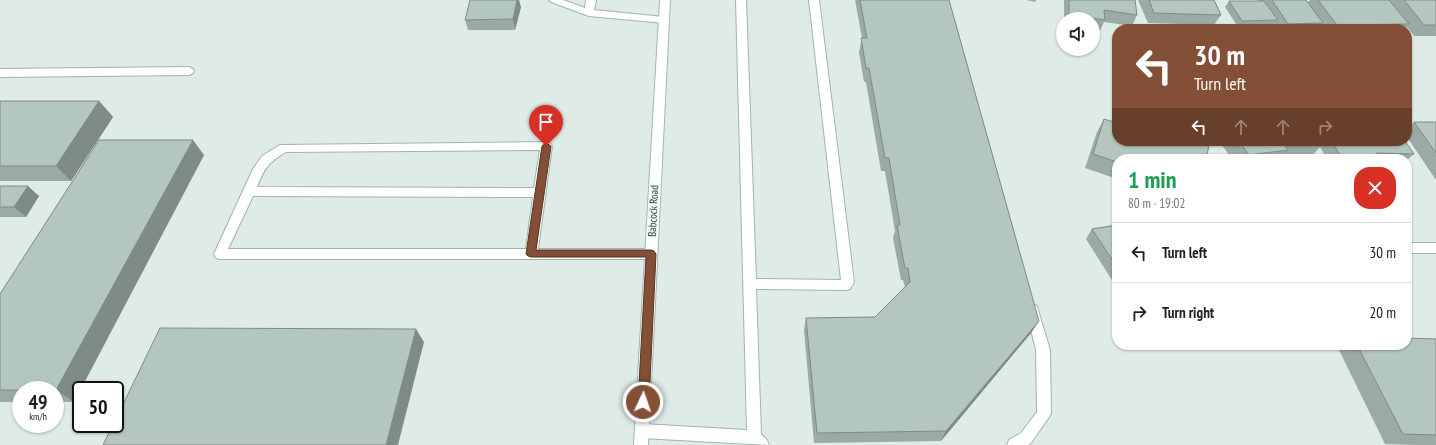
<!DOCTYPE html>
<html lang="en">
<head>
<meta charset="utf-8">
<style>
	:root { --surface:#fff; --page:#f2f2f2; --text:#202124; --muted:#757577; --line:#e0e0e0 }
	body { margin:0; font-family:"PT Sans Narrow",sans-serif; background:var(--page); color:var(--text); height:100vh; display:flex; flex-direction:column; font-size:15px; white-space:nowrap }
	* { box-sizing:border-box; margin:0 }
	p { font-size:13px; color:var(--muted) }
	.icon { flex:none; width:22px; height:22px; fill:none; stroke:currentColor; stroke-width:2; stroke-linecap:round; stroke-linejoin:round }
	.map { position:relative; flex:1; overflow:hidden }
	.sheet { position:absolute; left:1112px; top:154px; width:300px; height:196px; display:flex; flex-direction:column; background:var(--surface); border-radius:16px; box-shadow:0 1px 3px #0004 }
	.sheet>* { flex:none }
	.hud { position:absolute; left:1112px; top:24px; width:300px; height:122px; border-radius:16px; box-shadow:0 1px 3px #0004; background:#834f36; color:#fff; overflow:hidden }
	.controls { position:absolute; left:1056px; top:12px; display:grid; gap:8px }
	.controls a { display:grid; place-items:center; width:44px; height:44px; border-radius:50%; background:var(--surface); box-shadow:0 1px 3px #0004; font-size:20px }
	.speed { position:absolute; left:12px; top:381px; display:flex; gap:8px; font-size:20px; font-weight:700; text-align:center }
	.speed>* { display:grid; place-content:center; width:52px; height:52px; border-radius:50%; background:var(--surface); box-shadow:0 1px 3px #0004; line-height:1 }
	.speed small { font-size:10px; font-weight:400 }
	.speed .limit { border:2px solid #111; border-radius:6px; background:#fff; color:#111 }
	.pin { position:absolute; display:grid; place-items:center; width:34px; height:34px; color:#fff; margin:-41px -17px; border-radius:50% 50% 50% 0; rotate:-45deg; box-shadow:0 0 4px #0007 }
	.pin .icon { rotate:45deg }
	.me { position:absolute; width:44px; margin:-22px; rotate:3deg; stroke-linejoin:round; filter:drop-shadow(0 0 3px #0008) }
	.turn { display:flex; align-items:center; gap:14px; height:84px; padding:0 16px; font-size:18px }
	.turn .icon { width:52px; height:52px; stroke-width:2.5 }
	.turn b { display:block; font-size:28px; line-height:34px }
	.lanes { display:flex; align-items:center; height:38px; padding:0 16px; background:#0003; justify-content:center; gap:20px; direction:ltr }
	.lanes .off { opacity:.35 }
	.round { display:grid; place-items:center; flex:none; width:42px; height:42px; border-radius:16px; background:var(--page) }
	.summary { display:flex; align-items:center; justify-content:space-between; height:68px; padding:0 16px }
	h1 { font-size:24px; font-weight:700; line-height:30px; color:#1e9e55 }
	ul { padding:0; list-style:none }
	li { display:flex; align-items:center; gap:12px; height:60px; padding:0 16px; border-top:1px solid var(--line) }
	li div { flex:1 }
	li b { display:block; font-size:15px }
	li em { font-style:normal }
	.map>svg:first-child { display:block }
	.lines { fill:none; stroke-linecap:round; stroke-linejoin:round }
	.lane-casing { stroke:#a2b3af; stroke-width:2 }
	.street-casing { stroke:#a2b3af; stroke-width:2 }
	.secondary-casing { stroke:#9db8b1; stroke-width:2 }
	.lane { fill:#fff; fill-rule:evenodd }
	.street { fill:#fff; fill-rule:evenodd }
	.secondary { fill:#fff; fill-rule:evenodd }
	.wall { fill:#9baaa5 }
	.shaded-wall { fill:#7e8b86 }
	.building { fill:#b4c6c0; stroke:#7e8b86 }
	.route { fill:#834f36; stroke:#553323 }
	.labels { text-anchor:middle; stroke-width:3; stroke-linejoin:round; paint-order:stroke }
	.street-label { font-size:11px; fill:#1f3d37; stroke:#f0f8f4 }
</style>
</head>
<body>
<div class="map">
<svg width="1436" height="445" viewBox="0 0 1436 445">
	<rect width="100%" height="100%" fill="#dfebe7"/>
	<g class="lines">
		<defs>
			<g id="lane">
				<polygon points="549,0 563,0 585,8 586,0 596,0 594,10 664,17 669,20 664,23 589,16 551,2"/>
				<polygon points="736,0 746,0 756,279 841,280 809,0 819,0 854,282 850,289 846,290 756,289 761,434 767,440 769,445 642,438 637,436 635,431 637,426 642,424 747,430"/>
				<polygon points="189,67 193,69 194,71 193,73 189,75 0,77 0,69"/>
				<path d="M546,142L550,143L552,146L538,249H651L655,250L657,254L655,258L651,259H220L216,258L214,254L253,169L262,156L280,145ZM540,150L534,188L257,187C265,167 268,163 286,152ZM253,196L533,197L526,249H228Z"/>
				<polygon points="1032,304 1037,306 1038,310 1050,350 1051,414 1031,443 1028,445 1007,445 1009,440 1021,433 1037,412 1036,350 1026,310 1027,306"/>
			</g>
			<rect id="street" x="1407" y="243" width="29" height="10"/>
			<polygon id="secondary" points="660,0 670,0 648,445 634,445"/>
		</defs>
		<!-- lane casing -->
		<use href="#lane" class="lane-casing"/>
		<!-- street casing -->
		<use href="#street" class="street-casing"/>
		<!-- secondary casing -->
		<use href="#secondary" class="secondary-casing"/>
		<!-- lane -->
		<use href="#lane" class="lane"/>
		<!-- street -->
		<use href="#street" class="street"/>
		<!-- secondary -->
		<use href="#secondary" class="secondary"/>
	</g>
	<!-- wall -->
	<g class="wall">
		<polygon points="855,0 949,0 1039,321 1031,333 941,441 814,443 804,330 806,318 875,317 905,287 903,280 901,280 893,238 895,231 885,171 881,171 866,82 864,82 859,52 862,38"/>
		<polygon points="1026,0 1036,0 1035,2"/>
		<polygon points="1064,0 1135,0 1137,15 1132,26 1104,22 1100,31 1093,30 1093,19 1064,19"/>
		<polygon points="1138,0 1214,0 1221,15 1214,25 1148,23"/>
		<polygon points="1257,0 1306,0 1308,2 1310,0 1436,0 1436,36 1414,36 1407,27 1405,29 1323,29 1321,26 1319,29 1277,29 1274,25 1274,26 1238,27 1225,7 1229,1 1258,1"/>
		<polygon points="521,7 515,30 468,30 465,20"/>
		<polygon points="0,101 99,101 113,117 71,181 0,181"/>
		<polygon points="1104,119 1117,159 1117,179 1085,168 1097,132"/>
		<polygon points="1414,122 1436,122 1436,180 1407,137 1407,129"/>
		<polygon points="1219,141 1405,141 1414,154 1407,160 1407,159 1327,159 1320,147 1313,155 1280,159 1232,159"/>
		<polygon points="204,155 74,402 55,402 55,390 21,390 21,402 0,402 0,294"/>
		<polygon points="0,186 39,196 26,217 0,217"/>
		<polygon points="1117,225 1117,288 1086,239 1092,229"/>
		<polygon points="1436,339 1436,445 1416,445 1385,444 1338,348 1342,345 1407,345"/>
	</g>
	<!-- shaded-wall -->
	<g class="shaded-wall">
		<polygon points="517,0 519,0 521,7 515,30 513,19"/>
		<polygon points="99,101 113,117 71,181 56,166"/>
		<polygon points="193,140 204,155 74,402 56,390"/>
		<polygon points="28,186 39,196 26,217 14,207"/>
		<polygon points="1039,321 1031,333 941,441 946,431"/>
		<polygon points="416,329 424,342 398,445 386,445"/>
	</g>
	<!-- building -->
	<g class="building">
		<polygon points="470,0 517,0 513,19 465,20"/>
		<polygon points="860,0 949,0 1039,321 946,431 817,433 806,318 875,317 910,282 908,268 905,268 897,226 900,225 889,158 885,158 869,68 866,68 861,38 867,38"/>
		<polygon points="1069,0 1135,0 1137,15 1104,10 1105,20 1069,15"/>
		<polygon points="1149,0 1214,0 1221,15 1154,13"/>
		<polygon points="1272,0 1306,0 1323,23 1288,24"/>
		<polygon points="1318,0 1389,0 1409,24 1337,25"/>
		<polygon points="1404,0 1436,0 1436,25 1424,25"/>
		<polygon points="1229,1 1264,1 1278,20 1242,21"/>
		<polygon points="0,101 99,101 56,166 0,166"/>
		<polygon points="1104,119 1117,123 1117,141 1210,141 1206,159 1117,159 1117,162 1093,154"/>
		<polygon points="1414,122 1436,122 1436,153"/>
		<polygon points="99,140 193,140 56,390 0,390 0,294"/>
		<polygon points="1239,141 1324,141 1325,142 1285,146 1288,150 1249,155"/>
		<polygon points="1332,141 1405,141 1414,154 1376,153 1380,159 1342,159"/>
		<polygon points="0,186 28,186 14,207 0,207"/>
		<polygon points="1117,225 1117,267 1092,229"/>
		<polygon points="160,328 416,329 386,445 103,445 113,424 115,424 115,421"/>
		<polygon points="1407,338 1436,339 1436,435 1403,434 1357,345 1407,345"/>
	</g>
	<!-- route -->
	<polygon class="route" points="546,143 551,146 536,250 651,250 654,251 656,254 649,402 647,405 643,407 640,405 638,402 646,257 531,257 528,256 526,254 542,146"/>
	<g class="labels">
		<!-- street labels -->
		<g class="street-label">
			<text transform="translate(653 211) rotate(-87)" y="4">Babcock Road</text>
		</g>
	</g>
</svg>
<div class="controls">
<a><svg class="icon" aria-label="sound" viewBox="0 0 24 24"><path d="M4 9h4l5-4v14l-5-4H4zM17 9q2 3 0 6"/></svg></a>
</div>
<div class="speed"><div>49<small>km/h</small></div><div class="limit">50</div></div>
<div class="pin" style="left:546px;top:146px;background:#d93025"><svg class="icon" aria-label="arrive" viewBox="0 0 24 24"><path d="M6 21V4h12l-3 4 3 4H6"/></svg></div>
<svg class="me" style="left:643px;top:402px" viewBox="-20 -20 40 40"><circle r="17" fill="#834f36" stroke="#fff" stroke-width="3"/><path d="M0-11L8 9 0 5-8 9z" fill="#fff"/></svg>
<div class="hud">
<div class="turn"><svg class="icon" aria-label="left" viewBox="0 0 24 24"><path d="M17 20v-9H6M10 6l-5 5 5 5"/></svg><div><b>30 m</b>Turn left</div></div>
<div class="lanes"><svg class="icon" aria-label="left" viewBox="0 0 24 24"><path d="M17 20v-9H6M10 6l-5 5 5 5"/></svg><svg class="icon off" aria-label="ahead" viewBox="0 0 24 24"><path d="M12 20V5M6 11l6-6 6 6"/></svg><svg class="icon off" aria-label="ahead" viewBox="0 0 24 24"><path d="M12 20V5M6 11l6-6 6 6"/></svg><svg class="icon off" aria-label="right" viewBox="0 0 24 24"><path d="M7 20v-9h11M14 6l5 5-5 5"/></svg></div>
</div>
<section class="sheet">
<div class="summary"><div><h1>1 min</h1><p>80 m · 19:02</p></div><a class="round" style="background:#d93025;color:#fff"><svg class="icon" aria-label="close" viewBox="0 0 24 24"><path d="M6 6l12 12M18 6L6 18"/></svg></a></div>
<ul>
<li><svg class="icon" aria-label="left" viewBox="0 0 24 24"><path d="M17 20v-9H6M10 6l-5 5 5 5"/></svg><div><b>Turn left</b></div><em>30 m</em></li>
<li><svg class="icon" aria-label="right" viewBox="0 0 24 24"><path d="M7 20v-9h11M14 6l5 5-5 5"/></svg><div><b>Turn right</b></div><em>20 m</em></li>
</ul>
</section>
</div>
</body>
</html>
